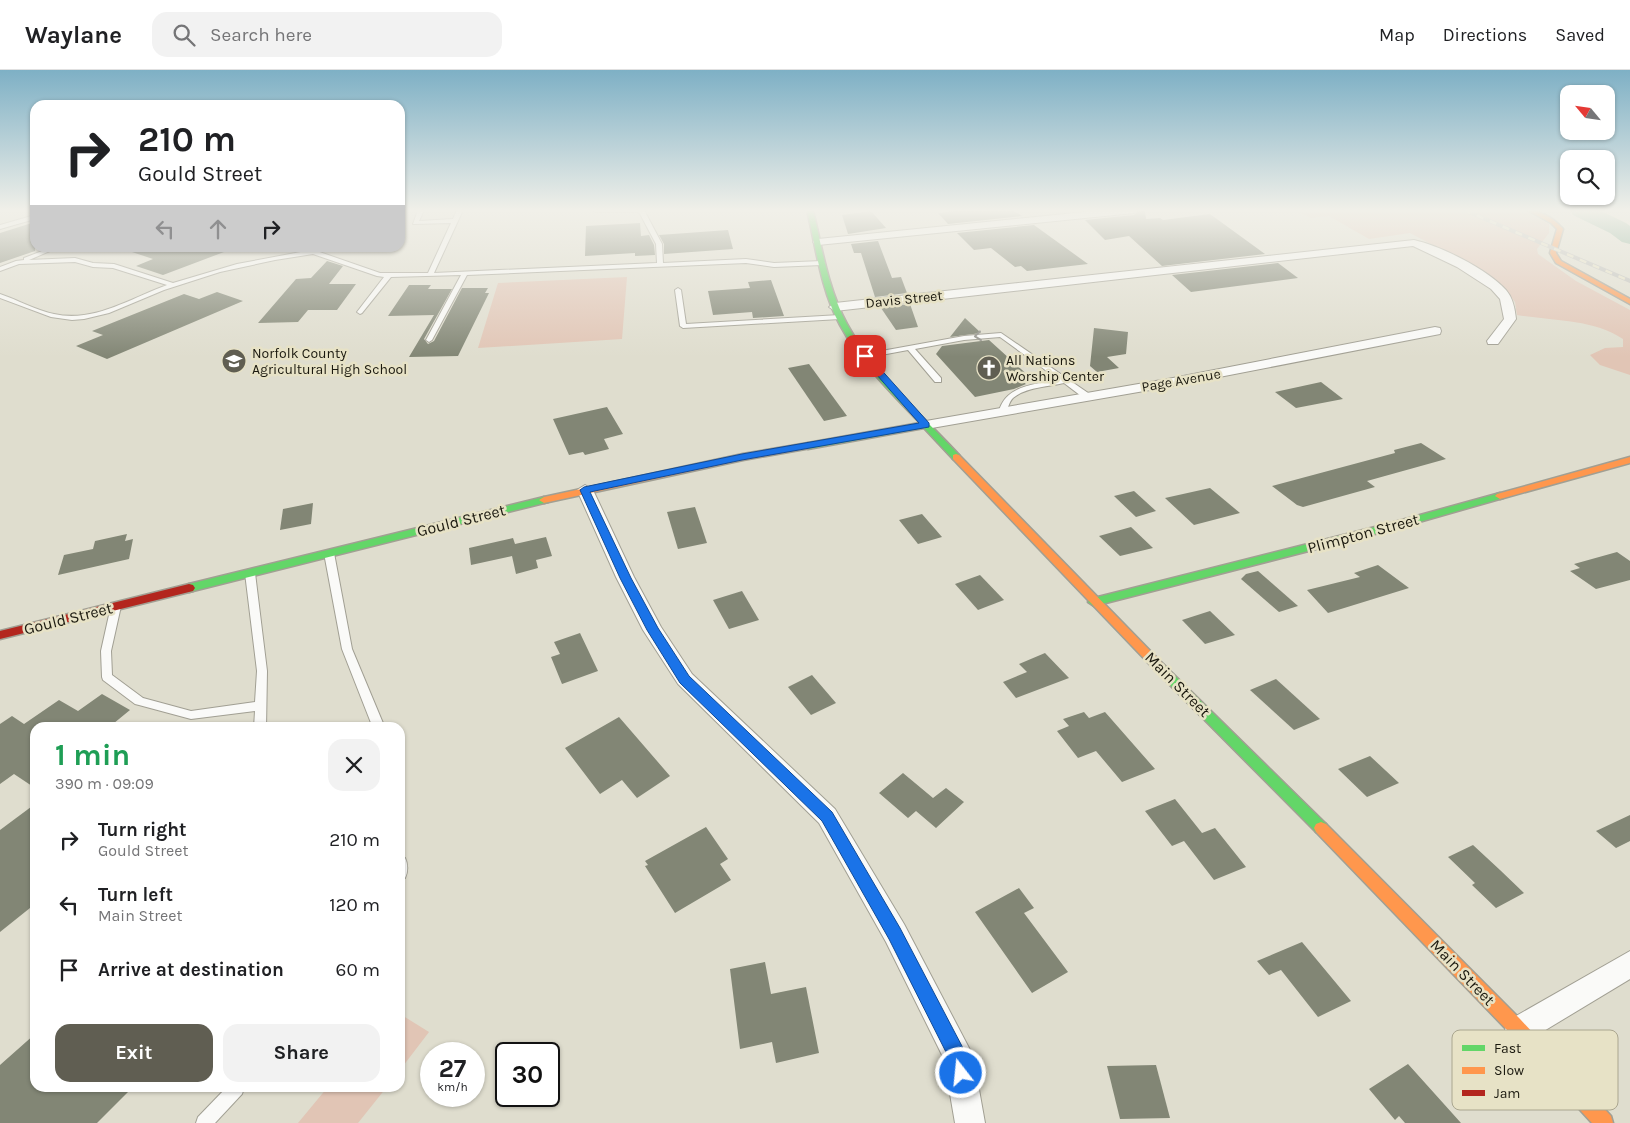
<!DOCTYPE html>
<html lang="en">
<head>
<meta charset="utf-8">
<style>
	:root { --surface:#fff; --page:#f2f2f2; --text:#202124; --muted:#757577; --line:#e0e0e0; --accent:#605e52 }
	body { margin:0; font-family:Karla,sans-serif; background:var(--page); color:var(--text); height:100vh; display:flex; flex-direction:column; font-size:19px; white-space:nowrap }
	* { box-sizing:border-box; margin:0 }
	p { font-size:16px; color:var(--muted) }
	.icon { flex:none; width:28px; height:28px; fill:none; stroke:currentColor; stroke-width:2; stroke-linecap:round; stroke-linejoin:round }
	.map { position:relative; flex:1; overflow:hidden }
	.drawer { position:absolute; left:30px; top:652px; width:375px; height:370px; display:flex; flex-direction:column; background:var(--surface); border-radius:15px; box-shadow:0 1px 4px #0004 }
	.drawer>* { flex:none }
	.top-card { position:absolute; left:30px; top:30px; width:375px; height:152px; border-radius:15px; box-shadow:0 1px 4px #0004; background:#fff; color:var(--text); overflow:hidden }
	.needle { width:32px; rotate:299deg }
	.fabs { position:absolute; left:1560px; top:15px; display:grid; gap:10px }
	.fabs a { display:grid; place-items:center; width:55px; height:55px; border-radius:10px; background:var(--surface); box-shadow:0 1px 4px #0004; font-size:25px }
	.speed { position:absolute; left:420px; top:972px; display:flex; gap:10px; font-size:25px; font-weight:700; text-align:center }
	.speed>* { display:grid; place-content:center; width:65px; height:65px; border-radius:50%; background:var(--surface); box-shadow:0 1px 4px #0004; line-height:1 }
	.speed small { font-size:12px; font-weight:400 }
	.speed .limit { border:2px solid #111; border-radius:8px; background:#fff; color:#111 }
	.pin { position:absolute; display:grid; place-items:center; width:42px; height:42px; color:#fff; margin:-21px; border-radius:10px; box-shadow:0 2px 8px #0006 }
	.me { position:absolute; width:55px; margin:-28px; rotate:344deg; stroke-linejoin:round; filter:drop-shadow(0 0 4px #0008) }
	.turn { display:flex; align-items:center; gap:18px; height:105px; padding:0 25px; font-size:22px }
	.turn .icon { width:65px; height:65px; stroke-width:2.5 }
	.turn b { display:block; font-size:35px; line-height:42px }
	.lanes { display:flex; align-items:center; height:48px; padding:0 25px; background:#0003; justify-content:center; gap:25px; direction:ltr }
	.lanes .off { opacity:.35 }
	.round { display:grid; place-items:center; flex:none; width:52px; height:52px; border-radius:15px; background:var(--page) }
	.headline { display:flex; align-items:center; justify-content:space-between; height:85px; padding:0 25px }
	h1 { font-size:30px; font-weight:700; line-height:38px; color:#1e9e55 }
	.button { display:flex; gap:10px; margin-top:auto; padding:10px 25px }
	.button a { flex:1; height:58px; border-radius:15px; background:var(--accent); color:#fff; font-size:20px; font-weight:700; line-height:58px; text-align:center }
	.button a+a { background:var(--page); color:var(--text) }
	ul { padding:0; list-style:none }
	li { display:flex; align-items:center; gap:15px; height:65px; padding:0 25px }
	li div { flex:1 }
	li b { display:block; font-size:19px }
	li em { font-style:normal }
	header { display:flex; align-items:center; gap:30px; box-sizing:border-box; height:70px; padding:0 25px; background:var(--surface); border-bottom:1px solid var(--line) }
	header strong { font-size:24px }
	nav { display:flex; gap:28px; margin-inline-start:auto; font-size:18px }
	.search { width:350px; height:45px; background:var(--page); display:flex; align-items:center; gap:12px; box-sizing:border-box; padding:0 18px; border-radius:15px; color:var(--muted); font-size:19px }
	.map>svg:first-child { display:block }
	.green { fill:#e1c5b5 }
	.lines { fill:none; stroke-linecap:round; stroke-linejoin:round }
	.river { fill:#80ab91; fill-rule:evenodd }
	.building { fill:#828675 }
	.lane-casing { stroke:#a19f93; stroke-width:2 }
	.street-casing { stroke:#a19f93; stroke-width:2 }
	.fast-casing { stroke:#a19f93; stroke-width:3 }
	.slow-casing { stroke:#a19f93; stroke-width:3 }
	.jam-casing { stroke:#a19f93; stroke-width:3 }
	.lane { fill:#fafaf8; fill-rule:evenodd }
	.street { fill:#fafaf8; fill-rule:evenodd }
	.fast { fill:#63d668; fill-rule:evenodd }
	.slow { fill:#ff974d; fill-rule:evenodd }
	.jam { fill:#b3261e; fill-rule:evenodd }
	.rail-casing { stroke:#bebeba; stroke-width:4 }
	.rail { stroke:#e7e2c6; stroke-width:2.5; stroke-dasharray:7; stroke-linecap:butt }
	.oneway { stroke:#96958f }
	.route { fill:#1a73e8; stroke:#114b97 }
	.labels { text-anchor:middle; stroke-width:5; stroke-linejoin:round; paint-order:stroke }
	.far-street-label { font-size:14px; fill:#1b190f; stroke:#e7e2c6 }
	.far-poi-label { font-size:14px; fill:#1b190f; stroke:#e7e2c6; text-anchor:start }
	.street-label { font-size:16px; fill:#1b190f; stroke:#e7e2c6 }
	.key { fill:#e7e2c6; stroke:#aaa68f; stroke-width:1 }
	.key-label { font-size:14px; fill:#1b190f }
</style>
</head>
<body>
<header>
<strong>Waylane</strong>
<div class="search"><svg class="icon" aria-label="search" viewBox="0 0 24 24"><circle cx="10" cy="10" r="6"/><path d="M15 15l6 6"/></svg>Search here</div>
<nav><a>Map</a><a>Directions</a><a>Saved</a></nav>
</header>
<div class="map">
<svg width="1630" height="1053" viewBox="0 0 1630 1053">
	<rect width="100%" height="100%" fill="#dfddce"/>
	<!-- green -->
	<g class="green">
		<path d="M1294,140H1523L1549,154V163L1537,179L1538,184L1576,211L1630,240V305L1600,295L1590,285L1605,278L1623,277V269C1593,249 1552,251 1517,245L1515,232L1502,215L1484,202L1410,163L1369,169L1329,146L1311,148Z"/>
		<polygon points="627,207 622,269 478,278 498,213"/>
		<polygon points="400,944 429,962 400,1000"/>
		<polygon points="327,1018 386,1018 358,1053 298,1053"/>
	</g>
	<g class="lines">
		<!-- river -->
		<polygon class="river" points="1570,140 1599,140 1626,153 1630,156 1630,174 1622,172 1610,163 1573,145"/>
	</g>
	<!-- building -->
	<g class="building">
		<polygon points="962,140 1013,140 1022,146 948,154 938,143"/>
		<polygon points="1141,140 1145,140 1146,149 1160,148 1163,150 1210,144 1265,184 1162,196 1129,166 1105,170 1085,150 1134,145"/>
		<polygon points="871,141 886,158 848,164 842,145"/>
		<polygon points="35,152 35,181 0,193 0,163"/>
		<polygon points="640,153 641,166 649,165 654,175 655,185 635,186 635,183 585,186 586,156"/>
		<polygon points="1034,155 1088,194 1027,201 1021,196 1015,197 991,178 974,180 957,163"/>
		<polygon points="728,160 733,179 664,184 664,174 659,165"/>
		<polygon points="878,171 892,208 901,207 907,223 875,227 861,183 854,183 851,174"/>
		<polygon points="130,178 232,178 232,179 163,205 136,196 153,189 129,181"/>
		<polygon points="327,191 343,196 329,214 356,214 337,240 308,240 298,252 258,253 296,209 311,208"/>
		<polygon points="1278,193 1298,208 1191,222 1172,205"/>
		<polygon points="771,210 784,246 753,248 752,242 713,245 708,221 750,218 748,212"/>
		<polygon points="409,215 431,215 428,219 452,219 424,269 428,274 434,271 462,218 488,218 485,223 489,223 458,286 409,287 434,245 388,246"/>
		<polygon points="217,222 243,231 107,289 76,276 103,265 92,261 184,224 199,229"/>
		<polygon points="910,234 918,257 896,260 881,238"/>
		<polygon points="965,248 981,263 950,267"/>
		<polygon points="1094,258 1128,262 1126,284 1107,287 1119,298 1097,302 1090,296"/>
		<polygon points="989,270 1032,309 1022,311 1026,314 1014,319 975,327 936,284 942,276"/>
		<polygon points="809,294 847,346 824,351 788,298"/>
		<polygon points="1321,312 1343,329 1296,338 1275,322"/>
		<polygon points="607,337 623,364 604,369 609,379 585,385 583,382 569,385 553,349"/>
		<polygon points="1421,373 1446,389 1367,411 1375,417 1303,437 1297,435 1272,416 1395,383 1394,380"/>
		<polygon points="1210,418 1240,443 1194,455 1165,428"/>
		<polygon points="1134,421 1156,441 1136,447 1114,426"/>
		<polygon points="313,433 311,454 280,460 283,439"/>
		<polygon points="695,437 707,473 678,479 667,442"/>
		<polygon points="922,444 942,467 918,474 899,450"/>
		<polygon points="1131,457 1153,478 1120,486 1099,466"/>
		<polygon points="127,464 125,471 133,469 129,489 58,505 64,485 93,479 95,471"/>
		<polygon points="546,467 552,486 536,490 538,498 516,504 512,486 471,495 469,478 513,468 515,474"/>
		<polygon points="1617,482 1630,491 1630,510 1596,519 1570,501 1580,498 1574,494"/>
		<polygon points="1378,495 1409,518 1328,543 1307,520 1360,507 1354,503"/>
		<polygon points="1258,501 1298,536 1279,542 1241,509 1246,504"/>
		<polygon points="980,505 1004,530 978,540 955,514"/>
		<polygon points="742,521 759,550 729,559 713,530"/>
		<polygon points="1210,541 1235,565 1205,574 1182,550"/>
		<polygon points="580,563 598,601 562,614 551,587 560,584 554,572"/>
		<polygon points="1045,583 1069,608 1016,628 1003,612 1027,602 1019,594"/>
		<polygon points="812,605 836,633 811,645 788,617"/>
		<polygon points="1276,609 1320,649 1294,660 1250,620"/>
		<polygon points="102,624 130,640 108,658 35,658 35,718 14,704 0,714 0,654 12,646 24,654 59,630 78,641"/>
		<polygon points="1084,642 1089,648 1105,642 1155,699 1122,712 1096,681 1078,688 1057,661 1069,656 1063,649"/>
		<polygon points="619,647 670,706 637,728 622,710 600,724 565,678"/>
		<polygon points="1370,686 1399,713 1367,727 1338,699"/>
		<polygon points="903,703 933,728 946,718 964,732 936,758 916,741 908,748 879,723"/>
		<polygon points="1175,729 1202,763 1215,758 1246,797 1214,810 1184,771 1172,776 1145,741"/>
		<polygon points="35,734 35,834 0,862 0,760"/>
		<polygon points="1630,745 1630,771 1616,778 1596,761"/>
		<polygon points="706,757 728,789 720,794 731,810 675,843 645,796 648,795 645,791"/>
		<polygon points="1473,775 1500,800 1524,823 1496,838 1472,815 1475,813 1448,787"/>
		<polygon points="1019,818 1034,838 1024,843 1068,902 1032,923 975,842"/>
		<polygon points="1302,872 1351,931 1318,947 1281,900 1269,905 1257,891"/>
		<polygon points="765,892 771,924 806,917 819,983 776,993 772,972 740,979 730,899"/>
		<polygon points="35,964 35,1018 132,1018 97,1053 0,1053 0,995"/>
		<polygon points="1408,994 1461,1053 1405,1053 1399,1046 1395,1050 1369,1019"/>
		<polygon points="1156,995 1170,1048 1120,1049 1107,996"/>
	</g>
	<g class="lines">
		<defs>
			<g id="lane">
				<path d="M418,140H424L419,151L453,149L457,140H463L434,203L657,193L656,174L639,142H595L592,140H644L662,174L663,193L746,189L774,193L822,191L825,193L822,195L774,197L746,193L467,205L432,270L429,272L426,270L461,205L391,207L362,243L360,244L357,242L384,207L377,206L313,184L275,190L220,202L164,220L109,243L84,249L72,250L51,247L0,228V224C18,230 35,240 54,244C94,253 131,228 167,215L113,198L93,197L75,192L19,194L0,201V197L16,191L24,190V188L50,178H57L29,190L75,188L93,193L114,194L173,213L237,194L306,181V179L308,178L380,203H428L451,153L413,154Z"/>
				<polygon points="35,145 35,149 0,159 0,155"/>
				<polygon points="678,218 681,220 686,254 840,245 843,247 840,249 683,258 680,256 675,220"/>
				<path d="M1001,263L1091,325V329H1085L1064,313C1048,317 1026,317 1013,328C1009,332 1008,338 1006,343H1000L999,341C1006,315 1036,314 1059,310L1000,267L964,270L915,279L941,308V312H935L908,280L865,288L861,286L865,284L964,266Z"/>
				<polygon points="329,480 334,483 352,579 385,658 373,658 342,579 324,483"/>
				<polygon points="250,500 255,503 267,601 266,658 254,658 255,641 191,649 139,635 135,634 103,610 102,607 101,581 111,536 116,533 121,536 111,581 112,605 143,628 191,641 255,632 257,601 245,503"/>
				<path d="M400,786L405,788C408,794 408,802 405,808L400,810Z"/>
				<polygon points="226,1018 244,1018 242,1024 215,1053 196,1053 198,1047"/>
			</g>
			<g id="street">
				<polygon points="1104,140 1139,140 1134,143 818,175 813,172 818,169"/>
				<path d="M1414,170C1441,176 1487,199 1506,220C1513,228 1515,239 1516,249L1498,274H1488L1487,271L1504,249L1500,229L1491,219L1457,197L1413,176L835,241L829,237L835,233Z"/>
				<polygon points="1435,257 1440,258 1441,261 1440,264 1173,316 926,359 919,355 926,351 1173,308"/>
				<polygon points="585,415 593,420 634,507 661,557 692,604 835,739 904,854 968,976 973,986 985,1053 955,1053 944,989 886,872 819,753 678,614 643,560 616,507 577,420"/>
				<polygon points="1630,881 1630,909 1529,970 1519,974 1509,970 1505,960 1509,950"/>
			</g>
			<g id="fast">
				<path d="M807,140H813C822,178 828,219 847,254C873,303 922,345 959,385V389H953L924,358L808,379L803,376L808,373L920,353C891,323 860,292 840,255C821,220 816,178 807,140Z"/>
				<polygon points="1500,423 1505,426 1503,428 1398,458 1094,536 1088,532 1094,528 1391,453"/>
				<polygon points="544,427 549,430 548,432 189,522 183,518 189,514"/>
				<polygon points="1160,593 1164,595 1326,754 1328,758 1326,762 1321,764 1316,762 1156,601 1154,598 1156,595"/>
			</g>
			<g id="slow">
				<path d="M1527,140C1541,140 1554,149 1563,159L1556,183L1561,191L1630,229V234L1556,193L1550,183L1557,159L1551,153Z"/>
				<polygon points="808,373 813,376 811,378 743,390 544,433 539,430 544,427 743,384"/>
				<polygon points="956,384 959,385 1164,595 1166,598 1164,601 1156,601 953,389 953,385"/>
				<polygon points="1630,387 1630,393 1500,429 1495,426 1497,424"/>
				<polygon points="1321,752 1326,754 1520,949 1611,1046 1613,1053 1592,1053 1508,961 1316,762 1314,758 1316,754"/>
			</g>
			<polygon id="jam" points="189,514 193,515 195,518 193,521 0,569 0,561"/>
		</defs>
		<!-- lane casing -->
		<use href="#lane" class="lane-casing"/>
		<!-- street casing -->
		<use href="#street" class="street-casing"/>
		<!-- fast casing -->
		<use href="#fast" class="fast-casing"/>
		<!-- slow casing -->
		<use href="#slow" class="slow-casing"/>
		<!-- jam casing -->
		<use href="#jam" class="jam-casing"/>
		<!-- lane -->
		<use href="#lane" class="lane"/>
		<!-- street -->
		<use href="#street" class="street"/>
		<!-- fast -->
		<use href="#fast" class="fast"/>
		<!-- slow -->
		<use href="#slow" class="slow"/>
		<!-- jam -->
		<use href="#jam" class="jam"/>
		<defs>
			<polyline id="rail" points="1464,140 1630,211"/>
		</defs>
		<!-- rail casing -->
		<use href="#rail" class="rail-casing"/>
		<!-- rail -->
		<use href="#rail" class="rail"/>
	</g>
	<!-- one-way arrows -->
	<defs><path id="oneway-chevron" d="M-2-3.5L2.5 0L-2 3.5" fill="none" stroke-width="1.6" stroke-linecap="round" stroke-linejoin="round" transform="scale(1.25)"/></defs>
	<use class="oneway" href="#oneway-chevron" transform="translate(978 266) rotate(173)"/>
	<!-- sky -->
	<linearGradient id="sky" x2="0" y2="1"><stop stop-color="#7eb0c5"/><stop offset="0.49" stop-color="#f1f0e9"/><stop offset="1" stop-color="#f1f0e9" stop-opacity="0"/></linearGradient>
	<rect width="1630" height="287" fill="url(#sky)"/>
	<!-- route -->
	<polygon class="route" points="862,285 868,285 929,353 929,357 742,390 590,422 631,508 658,558 689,606 832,742 900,858 964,980 970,1003 967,1009 961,1012 954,1009 949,988 889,869 822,751 680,613 647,560 620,508 580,420 584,417 742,384 919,353 862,288"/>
	<!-- icons -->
	<defs>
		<symbol id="school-disc" viewBox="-11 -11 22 22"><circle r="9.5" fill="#605e52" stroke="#e7e2c6"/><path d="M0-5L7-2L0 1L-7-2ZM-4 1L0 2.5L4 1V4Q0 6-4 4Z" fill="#fff"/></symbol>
		<symbol id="church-disc" viewBox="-11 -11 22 22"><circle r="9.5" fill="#605e52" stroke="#e7e2c6"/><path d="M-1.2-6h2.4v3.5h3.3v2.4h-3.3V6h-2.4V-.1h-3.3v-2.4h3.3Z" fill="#fff"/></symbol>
	</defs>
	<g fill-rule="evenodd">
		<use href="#school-disc" x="220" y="277" width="28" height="28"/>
		<use href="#church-disc" x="975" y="284" width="28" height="28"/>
	</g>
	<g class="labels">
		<!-- far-street labels -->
		<g class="far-street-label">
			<text transform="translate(904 229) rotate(-6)" y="5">Davis Street</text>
			<text transform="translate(1181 310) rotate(-10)" y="5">Page Avenue</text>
		</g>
		<!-- far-poi labels -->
		<g class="far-poi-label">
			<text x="252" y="288">Norfolk County<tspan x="252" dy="16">Agricultural High School</tspan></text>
			<text x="1006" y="295">All Nations<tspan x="1006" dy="16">Worship Center</tspan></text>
		</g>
		<!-- street labels -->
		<g class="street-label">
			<text transform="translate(461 450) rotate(-14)" y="6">Gould Street</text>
			<text transform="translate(1363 463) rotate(-15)" y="6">Plimpton Street</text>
			<text transform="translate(68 548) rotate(-14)" y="6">Gould Street</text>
			<text transform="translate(1178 614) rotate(45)" y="6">Main Street</text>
			<text transform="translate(1463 902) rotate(46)" y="6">Main Street</text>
		</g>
	</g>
	<!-- legend -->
	<rect x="1452" y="960" width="166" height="80" rx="8" class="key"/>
	<rect x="1462" y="975" width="23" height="6" fill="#63d668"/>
	<rect x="1462" y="997" width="23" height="7" fill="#ff974d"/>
	<rect x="1462" y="1020" width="23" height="6" fill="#b3261e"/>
	<g class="key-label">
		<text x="1494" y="983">Fast</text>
		<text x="1494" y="1005">Slow</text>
		<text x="1494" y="1028">Jam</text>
	</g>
</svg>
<div class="fabs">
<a><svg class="needle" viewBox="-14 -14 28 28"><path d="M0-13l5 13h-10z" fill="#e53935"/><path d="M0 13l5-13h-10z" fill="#757577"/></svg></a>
<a><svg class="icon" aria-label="search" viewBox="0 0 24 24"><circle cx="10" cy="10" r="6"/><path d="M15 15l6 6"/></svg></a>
</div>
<div class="speed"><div>27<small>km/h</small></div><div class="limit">30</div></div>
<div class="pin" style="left:865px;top:286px;background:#d93025"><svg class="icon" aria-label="arrive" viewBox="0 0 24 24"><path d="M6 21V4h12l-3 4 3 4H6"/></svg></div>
<svg class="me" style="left:961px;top:1003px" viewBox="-20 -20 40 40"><circle r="17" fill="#1a73e8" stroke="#fff" stroke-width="3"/><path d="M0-11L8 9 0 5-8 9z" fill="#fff"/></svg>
<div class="top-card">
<div class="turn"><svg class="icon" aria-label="right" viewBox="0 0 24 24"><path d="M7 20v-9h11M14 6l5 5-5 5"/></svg><div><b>210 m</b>Gould Street</div></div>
<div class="lanes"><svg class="icon off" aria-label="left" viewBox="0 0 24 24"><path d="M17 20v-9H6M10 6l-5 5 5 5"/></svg><svg class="icon off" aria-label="ahead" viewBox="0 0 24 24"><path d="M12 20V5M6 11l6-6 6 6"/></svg><svg class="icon" aria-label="right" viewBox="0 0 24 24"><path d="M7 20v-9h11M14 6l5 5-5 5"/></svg></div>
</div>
<section class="drawer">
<div class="headline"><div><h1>1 min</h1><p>390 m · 09:09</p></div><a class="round"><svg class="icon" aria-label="close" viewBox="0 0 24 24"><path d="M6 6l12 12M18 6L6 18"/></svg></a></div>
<ul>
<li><svg class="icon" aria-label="right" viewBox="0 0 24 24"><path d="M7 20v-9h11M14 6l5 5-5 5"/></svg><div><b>Turn right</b><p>Gould Street</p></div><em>210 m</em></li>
<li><svg class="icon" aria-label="left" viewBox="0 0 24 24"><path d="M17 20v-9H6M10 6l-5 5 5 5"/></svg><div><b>Turn left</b><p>Main Street</p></div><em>120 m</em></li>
<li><svg class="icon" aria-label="arrive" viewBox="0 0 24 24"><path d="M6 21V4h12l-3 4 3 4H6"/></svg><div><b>Arrive at destination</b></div><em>60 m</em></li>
</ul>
<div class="button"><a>Exit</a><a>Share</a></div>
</section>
</div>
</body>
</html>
